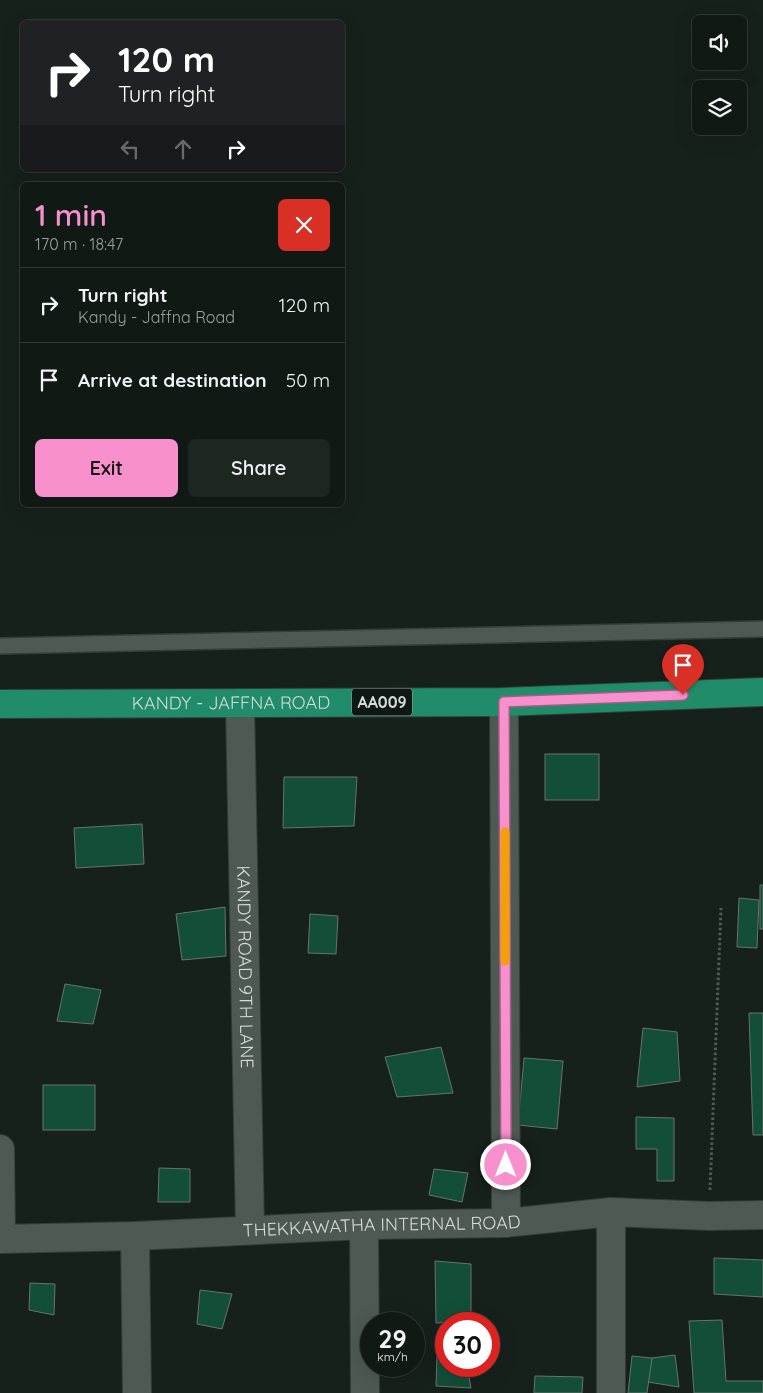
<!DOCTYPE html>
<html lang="en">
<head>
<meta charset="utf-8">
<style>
	:root { --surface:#111915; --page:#1e2622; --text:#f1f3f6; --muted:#9ca0a0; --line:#303834; --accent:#f790cd }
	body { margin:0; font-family:Quicksand,sans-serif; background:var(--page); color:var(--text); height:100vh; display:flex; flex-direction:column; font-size:19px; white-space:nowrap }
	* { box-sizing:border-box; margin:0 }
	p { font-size:16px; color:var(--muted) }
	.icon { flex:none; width:28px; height:28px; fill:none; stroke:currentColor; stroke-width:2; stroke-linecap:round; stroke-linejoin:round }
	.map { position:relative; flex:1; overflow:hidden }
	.details { position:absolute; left:20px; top:182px; width:325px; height:325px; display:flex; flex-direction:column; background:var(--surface); border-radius:8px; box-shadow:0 5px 20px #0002,0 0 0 1px var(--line) }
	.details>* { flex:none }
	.top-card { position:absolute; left:20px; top:20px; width:325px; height:152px; border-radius:8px; box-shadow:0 5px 20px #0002,0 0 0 1px var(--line); background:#202124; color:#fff; overflow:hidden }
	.controls { position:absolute; left:692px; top:15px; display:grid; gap:10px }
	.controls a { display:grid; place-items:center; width:55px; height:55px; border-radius:8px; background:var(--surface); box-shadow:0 5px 20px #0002,0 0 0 1px var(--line); font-size:25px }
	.speed { position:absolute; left:360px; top:1312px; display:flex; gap:10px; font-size:25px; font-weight:700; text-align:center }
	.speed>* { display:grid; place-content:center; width:65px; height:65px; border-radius:50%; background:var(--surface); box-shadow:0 5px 20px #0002,0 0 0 1px var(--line); line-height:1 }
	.speed small { font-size:12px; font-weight:400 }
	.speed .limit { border:8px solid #d22; background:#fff; color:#111 }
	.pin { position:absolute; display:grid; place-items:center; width:42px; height:42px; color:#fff; margin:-51px -21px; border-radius:50% 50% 50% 0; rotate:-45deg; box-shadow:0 0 5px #0007 }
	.pin .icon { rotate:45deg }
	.me { position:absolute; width:55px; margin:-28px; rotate:0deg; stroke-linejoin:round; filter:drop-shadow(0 0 4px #0008) }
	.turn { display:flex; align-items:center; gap:18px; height:105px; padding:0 15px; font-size:22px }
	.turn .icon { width:65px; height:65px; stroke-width:2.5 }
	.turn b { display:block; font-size:35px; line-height:42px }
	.lanes { display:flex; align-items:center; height:48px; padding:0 15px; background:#0003; justify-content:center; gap:25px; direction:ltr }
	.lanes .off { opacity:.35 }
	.round { display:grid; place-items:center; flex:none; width:52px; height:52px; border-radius:8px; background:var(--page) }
	.head { display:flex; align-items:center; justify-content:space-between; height:85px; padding:0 15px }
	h1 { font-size:30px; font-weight:600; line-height:38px; color:var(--accent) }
	.primary-button { display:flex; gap:10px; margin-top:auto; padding:10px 15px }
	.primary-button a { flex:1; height:58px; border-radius:8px; background:var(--accent); color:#111; font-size:20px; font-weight:600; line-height:58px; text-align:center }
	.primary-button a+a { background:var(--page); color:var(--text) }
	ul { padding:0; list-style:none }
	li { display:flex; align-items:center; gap:15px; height:75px; padding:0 15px; border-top:1px solid var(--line) }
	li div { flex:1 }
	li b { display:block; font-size:19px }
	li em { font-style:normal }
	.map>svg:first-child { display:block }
	.building { fill:#134e39; stroke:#68736e }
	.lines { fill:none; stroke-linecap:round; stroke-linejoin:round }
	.service-casing { stroke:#363c39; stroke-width:18 }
	.minor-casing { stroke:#363c39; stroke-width:30 }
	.trunk-casing { stroke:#363c39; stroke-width:30 }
	.path { stroke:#525b57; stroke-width:3; stroke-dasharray:2.5 2.5; stroke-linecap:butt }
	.service { stroke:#4e5954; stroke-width:15 }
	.minor { stroke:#4e5954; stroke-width:28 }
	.trunk { stroke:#208c6a; stroke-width:28 }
	.route-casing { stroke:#a15e85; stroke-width:12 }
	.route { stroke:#f790cd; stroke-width:9 }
	.slow { stroke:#f59e0b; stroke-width:9 }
	.labels { text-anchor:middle; stroke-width:5; stroke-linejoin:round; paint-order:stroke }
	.shield { fill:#0e1713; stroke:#9aa19e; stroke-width:1 }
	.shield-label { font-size:16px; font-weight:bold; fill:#d6dcd9 }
	.street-label { font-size:18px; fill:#d6dcd9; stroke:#0e1713 }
</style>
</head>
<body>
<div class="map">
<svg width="763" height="1393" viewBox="0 0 763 1393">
	<rect width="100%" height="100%" fill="#17211c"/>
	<!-- building -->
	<g class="building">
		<rect x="545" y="754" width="54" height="46"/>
		<polygon points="284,777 357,777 354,826 283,828"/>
		<polygon points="142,824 144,864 76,868 74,828"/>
		<rect x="760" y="885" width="3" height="44"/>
		<polygon points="739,898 759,900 757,948 737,947"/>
		<polygon points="225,907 226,956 182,960 176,914"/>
		<polygon points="310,914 338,916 336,954 308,953"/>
		<polygon points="65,984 101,990 93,1024 57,1021"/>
		<polygon points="749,1013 763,1013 763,1135 753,1135"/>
		<polygon points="643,1028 677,1032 680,1081 637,1087"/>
		<polygon points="441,1047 453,1093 397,1097 385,1057"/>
		<polygon points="524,1058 563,1061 557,1129 518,1125"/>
		<rect x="43" y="1085" width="52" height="45"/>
		<polygon points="636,1117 674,1118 674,1181 657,1181 657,1149 636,1149"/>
		<polygon points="159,1168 190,1169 190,1202 158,1202"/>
		<polygon points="434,1169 468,1173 462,1202 429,1195"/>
		<polygon points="714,1258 763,1260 763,1297 714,1294"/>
		<polygon points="435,1261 471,1264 471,1321 436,1323"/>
		<polygon points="30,1283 55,1284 54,1315 29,1310"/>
		<polygon points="200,1290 232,1294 222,1329 197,1324"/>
		<polygon points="722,1320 726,1381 763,1381 763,1393 694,1393 689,1321"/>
		<polygon points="437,1355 446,1355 446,1366 467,1366 471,1388 436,1386"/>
		<polygon points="675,1355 679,1387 648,1382 652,1358"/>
		<polygon points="632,1356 652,1358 647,1393 628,1393"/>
		<polygon points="535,1376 583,1377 582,1393 534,1393"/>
	</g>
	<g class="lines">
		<defs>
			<polyline id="service" points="0,646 763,629"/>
			<g id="minor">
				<polyline points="504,702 506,1223"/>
				<path id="s1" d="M240,703L250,1230"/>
				<polyline points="0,1149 1,1239"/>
				<polyline points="611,1212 611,1393"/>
				<polyline points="364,1225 365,1393"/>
				<polyline points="135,1236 137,1393"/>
				<path id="s2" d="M0,1239L135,1236L364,1225L506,1223L611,1212L709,1216L763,1215"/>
			</g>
			<g id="trunk">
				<path id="s3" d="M0,704L504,702L763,692"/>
			</g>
		</defs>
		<!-- service casing -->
		<use href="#service" class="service-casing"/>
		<!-- minor casing -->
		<use href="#minor" class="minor-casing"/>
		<!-- trunk casing -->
		<use href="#trunk" class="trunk-casing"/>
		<!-- path -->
		<polyline class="path" points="710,1190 721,908"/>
		<!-- service -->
		<use href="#service" class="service"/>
		<!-- minor -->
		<use href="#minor" class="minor"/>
		<!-- trunk -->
		<use href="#trunk" class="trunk"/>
	</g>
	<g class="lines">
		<defs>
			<polyline id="route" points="506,1165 504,702 683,695"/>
		</defs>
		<!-- route casing -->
		<use href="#route" class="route-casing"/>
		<!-- route -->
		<use href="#route" class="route"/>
		<!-- slow -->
		<polyline class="slow" points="505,832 505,961"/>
	</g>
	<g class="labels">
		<!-- shield labels -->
		<rect class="shield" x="352" y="688.5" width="60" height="27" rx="4"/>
		<g class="shield-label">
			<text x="382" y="708">AA009</text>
		</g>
		<!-- street labels -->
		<g class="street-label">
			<text dy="6" stroke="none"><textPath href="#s3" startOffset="231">KANDY - JAFFNA ROAD</textPath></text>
			<text dy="6" stroke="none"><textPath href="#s1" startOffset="264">KANDY ROAD 9TH LANE</textPath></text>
			<text dy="6" stroke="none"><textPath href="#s2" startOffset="382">THEKKAWATHA INTERNAL ROAD</textPath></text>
		</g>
	</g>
</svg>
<div class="controls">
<a><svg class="icon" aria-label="sound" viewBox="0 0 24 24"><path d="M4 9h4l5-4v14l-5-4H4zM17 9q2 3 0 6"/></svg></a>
<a><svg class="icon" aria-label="layers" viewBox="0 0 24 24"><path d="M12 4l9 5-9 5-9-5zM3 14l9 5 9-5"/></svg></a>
</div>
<div class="speed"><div>29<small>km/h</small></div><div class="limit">30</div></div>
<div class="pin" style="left:683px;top:695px;background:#d93025"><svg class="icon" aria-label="arrive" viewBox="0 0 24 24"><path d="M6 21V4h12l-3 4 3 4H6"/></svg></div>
<svg class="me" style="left:506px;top:1165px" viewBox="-20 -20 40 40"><circle r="17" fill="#f790cd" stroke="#fff" stroke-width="3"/><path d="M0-11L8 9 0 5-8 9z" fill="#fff"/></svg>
<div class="top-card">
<div class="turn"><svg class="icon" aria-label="right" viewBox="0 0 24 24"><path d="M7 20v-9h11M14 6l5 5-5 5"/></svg><div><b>120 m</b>Turn right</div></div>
<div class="lanes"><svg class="icon off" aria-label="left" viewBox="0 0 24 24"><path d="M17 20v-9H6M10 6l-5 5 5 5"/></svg><svg class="icon off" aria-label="ahead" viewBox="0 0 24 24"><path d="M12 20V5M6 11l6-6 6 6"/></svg><svg class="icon" aria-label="right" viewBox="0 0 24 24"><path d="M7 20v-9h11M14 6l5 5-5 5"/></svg></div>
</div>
<section class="details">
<div class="head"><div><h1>1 min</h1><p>170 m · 18:47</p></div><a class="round" style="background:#d93025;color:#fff"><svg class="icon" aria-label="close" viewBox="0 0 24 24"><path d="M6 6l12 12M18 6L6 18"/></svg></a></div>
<ul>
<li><svg class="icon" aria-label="right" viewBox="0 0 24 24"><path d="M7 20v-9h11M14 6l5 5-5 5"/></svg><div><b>Turn right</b><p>Kandy - Jaffna Road</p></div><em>120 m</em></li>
<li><svg class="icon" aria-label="arrive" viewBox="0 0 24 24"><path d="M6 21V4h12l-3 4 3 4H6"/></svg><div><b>Arrive at destination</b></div><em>50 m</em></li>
</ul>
<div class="primary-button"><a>Exit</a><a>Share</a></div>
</section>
</div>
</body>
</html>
